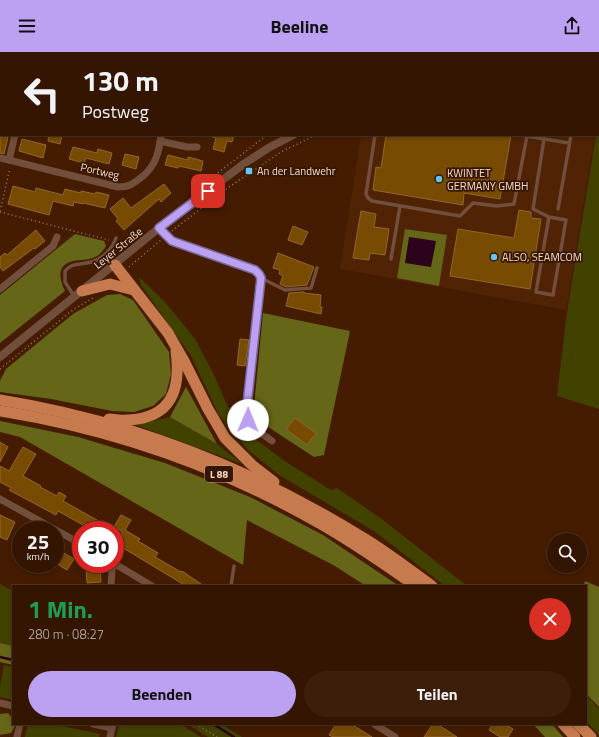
<!DOCTYPE html>
<html lang="de">
<head>
<meta charset="utf-8">
<style>
	:root { --surface:#341501; --page:#3c1e0b; --text:#f1f3f6; --muted:#a99f99; --line:#4e3423; --accent:#bca0f2 }
	body { margin:0; font-family:"Titillium Web",sans-serif; background:var(--page); color:var(--text); height:100vh; display:flex; flex-direction:column; font-size:15px; white-space:nowrap }
	* { box-sizing:border-box; margin:0 }
	p { font-size:13px; color:var(--muted) }
	.icon { flex:none; width:22px; height:22px; fill:none; stroke:currentColor; stroke-width:2; stroke-linecap:round; stroke-linejoin:round }
	.map { position:relative; flex:1; overflow:hidden }
	.panel { position:absolute; left:12px; top:533px; width:575px; height:140px; display:flex; flex-direction:column; background:var(--surface); border-radius:0px; box-shadow:0 2px 6px #0003,0 0 0 1px var(--line) }
	.panel>* { flex:none }
	.hud { position:absolute; left:0px; top:0px; width:599px; height:84px; box-shadow:0 2px 6px #0003,0 0 0 1px var(--line); background:#341501; color:var(--text); overflow:hidden }
	.buttons { position:absolute; left:547px; top:481px; display:grid; gap:8px }
	.buttons a { display:grid; place-items:center; width:40px; height:40px; border-radius:50%; background:var(--surface); box-shadow:0 2px 6px #0003,0 0 0 1px var(--line); font-size:20px }
	.speed { position:absolute; left:12px; top:469px; display:flex; gap:8px; font-size:20px; font-weight:700; text-align:center }
	.speed>* { display:grid; place-content:center; width:52px; height:52px; border-radius:50%; background:var(--surface); box-shadow:0 2px 6px #0003,0 0 0 1px var(--line); line-height:1 }
	.speed small { font-size:10px; font-weight:400 }
	.speed .limit { border:6px solid #d22; background:#fff; color:#111 }
	.pin { position:absolute; display:grid; place-items:center; width:34px; height:34px; color:#fff; margin:-17px; border-radius:8px; box-shadow:0 2px 6px #0006 }
	.me { position:absolute; width:44px; margin:-22px; rotate:1deg; stroke-linejoin:round; filter:drop-shadow(0 0 3px #0008) }
	.turn { display:flex; align-items:center; gap:14px; height:84px; padding:0 16px; font-size:18px }
	.turn .icon { width:52px; height:52px; stroke-width:2.5 }
	.turn b { display:block; font-size:28px; line-height:34px }
	.round { display:grid; place-items:center; flex:none; width:42px; height:42px; border-radius:21px; background:var(--page) }
	.headline { display:flex; align-items:center; justify-content:space-between; height:68px; padding:0 16px }
	h1 { font-size:24px; font-weight:700; line-height:30px; color:#1e9e55 }
	.cta { display:flex; gap:8px; margin-top:auto; padding:8px 16px }
	.cta a { flex:1; height:46px; border-radius:24px; background:var(--accent); color:#111; font-size:16px; font-weight:700; line-height:46px; text-align:center }
	.cta a+a { background:var(--page); color:var(--text) }
	header { display:flex; justify-content:space-between; align-items:center; height:52px; padding:0 16px; background:var(--accent); color:#111; font-size:18px; font-weight:700 }
	.map>svg:first-child { display:block }
	.built { fill:#502304 }
	.green { fill:#424200 }
	.forest { fill:#666618 }
	.water { fill:#2c031a }
	.lines { fill:none; stroke-linecap:round; stroke-linejoin:round }
	.stream { stroke:#2c031a; stroke-width:2.5 }
	.building { fill:#784b03; stroke:#93662e }
	.path { stroke:#9d7760; stroke-width:1.5; stroke-dasharray:1 3; stroke-linecap:butt }
	.service { stroke:#724f3d; stroke-width:3.5 }
	.minor { stroke:#724f3d; stroke-width:7 }
	.tertiary { stroke:#724f3d; stroke-width:8 }
	.trunk { stroke:#c67a4e; stroke-width:11 }
	.route-casing { stroke:#7a689d; stroke-width:10 }
	.route { stroke:#bca0f2; stroke-width:7 }
	.poi-dot { fill:#66c4ef; stroke:#341605; stroke-width:1.5 }
	.labels { text-anchor:middle; stroke-width:3.5; stroke-linejoin:round; paint-order:stroke }
	.shield { fill:#341605; stroke:#c09e8d; stroke-width:1 }
	.shield-label { font-size:10px; font-weight:bold; fill:#fcd9c7 }
	.street-label { font-size:11px; fill:#fcd9c7; stroke:#341605 }
	.poi-label { font-size:11px; fill:#fcd9c7; stroke:#341605; text-anchor:start }
</style>
</head>
<body>
<header><svg class="icon" aria-label="menu" viewBox="0 0 24 24"><path d="M4 6h16M4 12h16M4 18h16"/></svg>Beeline<svg class="icon" aria-label="share" viewBox="0 0 24 24"><path d="M12 15V3M7 8l5-5 5 5M5 13v7h14v-7"/></svg></header>
<div class="map">
<svg width="599" height="685" viewBox="0 0 599 685">
	<rect width="100%" height="100%" fill="#451c01"/>
	<!-- built -->
	<polygon class="built" points="361,83 595,83 566,258 340,217"/>
	<!-- green -->
	<g class="green">
		<polygon points="598,72 599,73 599,357 557,344 567,260 596,83 598,83"/>
		<polygon points="139,225 165,250 195,287 213,321 227,353 255,387 286,410 331,438 337,436 383,468 467,534 445,534 374,479 279,423 247,397 219,363 191,304 141,233"/>
		<polygon points="170,365 217,392 242,412 136,373"/>
		<polygon points="0,532 13,539 13,594 0,591"/>
		<polygon points="4,613 13,615 13,648 0,645 0,635"/>
		<polygon points="586,643 599,657 599,683 586,669"/>
		<polygon points="28,672 53,672 100,682 99,685 25,685"/>
		<polygon points="119,672 180,672 201,685 116,685"/>
		<polygon points="187,672 221,672 242,685 208,685"/>
	</g>
	<!-- forest -->
	<g class="forest">
		<polygon points="538,0 599,0 598,54 598,1 538,1"/>
		<polygon points="405,177 447,183 439,234 397,226"/>
		<path d="M75,182L104,189L106,194C103,199 100,203 95,205C87,209 78,207 70,210C56,215 60,229 65,239L0,291V243Z"/>
		<polygon points="120,242 133,248 169,300 171,322 166,342 153,354 134,360 112,359 51,347 0,340 0,329 6,317 73,262 107,243"/>
		<polygon points="263,261 350,279 324,403 314,405 253,365"/>
		<polygon points="186,335 217,392 170,365"/>
		<polygon points="0,369 78,385 165,411 250,445 323,483 399,534 366,534 335,514 247,468 243,513 20,385 0,380"/>
		<polygon points="585,529 599,535 599,655 586,642 586,534 584,534"/>
		<polygon points="0,591 13,594 13,613 0,610"/>
		<polygon points="8,661 13,667 13,672 16,672 11,681 0,683 0,662"/>
		<polygon points="533,672 552,672 563,685 545,685"/>
	</g>
	<!-- water -->
	<polygon class="water" points="409,185 436,189 431,215 405,211"/>
	<g class="lines">
		<!-- stream -->
		<g class="stream">
			<polyline points="0,605 13,608"/>
			<polyline points="213,672 234,685"/>
		</g>
	</g>
	<!-- building -->
	<g class="building">
		<polygon points="0,82 8,85 4,102 0,101"/>
		<polygon points="49,83 62,83 60,92 48,89"/>
		<polygon points="213,83 234,83 232,90 227,89 224,100 213,97 216,86 212,85"/>
		<polygon points="386,83 410,83 418,84 418,83 511,83 500,147 464,141 463,153 373,138 376,115 381,116"/>
		<polygon points="22,87 46,93 43,106 19,99"/>
		<polygon points="73,95 97,101 98,97 112,101 109,112 86,106 84,111 69,107"/>
		<polygon points="125,102 139,105 136,117 122,113"/>
		<polygon points="168,103 188,108 188,105 203,109 201,119 179,114 178,116 165,113"/>
		<polygon points="164,132 171,141 161,150 159,147 124,178 116,169 118,167 110,157 123,146 131,156"/>
		<polygon points="13,134 35,140 36,136 63,143 65,137 81,141 81,139 95,142 96,140 109,143 105,156 83,151 83,152 74,150 73,154 53,149 49,163 8,152"/>
		<polygon points="519,158 531,160 531,166 541,167 530,237 450,224 458,177 514,186"/>
		<polygon points="361,159 376,162 374,175 389,177 385,203 370,201 369,208 353,206"/>
		<polygon points="293,174 308,180 302,193 288,188"/>
		<polygon points="36,178 45,189 35,197 34,196 3,219 0,215 0,205 5,201 7,203"/>
		<polygon points="278,201 314,215 307,233 286,235 280,232 283,224 279,222 280,218 273,216"/>
		<polygon points="304,240 304,241 321,243 320,255 322,255 321,262 286,254 289,241"/>
		<polygon points="240,287 249,288 245,314 237,313"/>
		<polygon points="295,366 316,381 307,393 286,377"/>
		<polygon points="0,390 8,395 0,410"/>
		<polygon points="23,395 36,402 23,424 41,434 40,435 57,444 59,440 66,444 63,449 104,472 101,478 92,478 58,459 56,463 9,438 11,436 0,430 0,414 9,419"/>
		<polygon points="0,463 15,470 7,488 0,485"/>
		<polygon points="121,463 131,468 125,478 140,487 138,489 158,501 155,505 181,520 182,519 204,534 186,534 115,491 122,479 114,475"/>
		<polygon points="62,500 74,507 67,518 55,511"/>
		<polygon points="100,515 101,530 87,531 86,516"/>
		<polygon points="336,672 351,672 372,685 333,685 329,683"/>
		<polygon points="433,672 437,672 457,685 424,685"/>
		<polygon points="493,672 504,672 513,677 508,685 500,685 489,678"/>
	</g>
	<g class="lines">
		<!-- path -->
		<g class="path">
			<polyline points="202,133 267,83"/>
			<polyline points="0,159 10,116"/>
			<polyline points="0,160 109,188"/>
			<polyline points="172,179 229,135 281,100 316,83"/>
			<polyline points="129,215 161,188"/>
			<polyline points="0,317 74,257 93,246"/>
			<polyline points="196,672 217,685"/>
		</g>
		<!-- service -->
		<g class="service">
			<polyline points="375,83 366,142 368,146 372,149 460,164 473,151 497,154 514,152 527,84"/>
			<polyline points="520,83 569,91"/>
			<polyline points="544,87 533,157 549,165 566,168 553,243 536,240 549,165"/>
			<polyline points="558,157 571,83"/>
			<polyline points="391,207 400,154"/>
			<polyline points="261,226 285,238 311,236 317,216"/>
			<path d="M74,244L65,230V219C72,210 81,213 91,210C103,207 112,197 116,186"/>
			<polyline points="231,534 234,514"/>
		</g>
		<!-- minor -->
		<g class="minor">
			<polyline points="201,0 206,1"/>
			<polyline points="33,1 33,0"/>
			<polyline points="167,1 167,0"/>
			<polyline points="453,1 453,0"/>
			<polyline points="160,89 187,95 197,95"/>
			<path d="M0,106L118,135C130,135 133,132 143,124C156,113 159,100 161,83"/>
			<polyline points="9,108 15,83"/>
			<polyline points="159,176 172,189 255,218 259,222 261,226 246,362 250,373 272,389"/>
			<polyline points="0,237 53,194 57,185"/>
			<polyline points="0,447 81,492"/>
			<polyline points="115,512 152,534"/>
			<polyline points="111,534 112,518 114,512"/>
			<polyline points="0,651 13,654"/>
			<polyline points="93,672 112,676"/>
			<polyline points="374,672 395,685"/>
			<polyline points="17,685 20,672"/>
			<polyline points="110,685 113,672"/>
		</g>
		<!-- tertiary -->
		<g class="tertiary">
			<polyline points="598,64 599,65"/>
			<polyline points="0,305 159,176 245,111 270,95 293,83"/>
		</g>
		<!-- trunk -->
		<g class="trunk">
			<polyline points="115,213 168,281 184,309 208,357 225,386 252,413 274,430"/>
			<polyline points="82,239 110,232 134,238"/>
			<path d="M0,348C130,369 253,417 365,487C388,501 410,518 432,534"/>
			<path d="M0,359C112,377 221,415 319,471C353,490 384,512 416,534"/>
			<path d="M109,367C115,367 122,369 128,368C172,366 181,337 176,299"/>
			<polyline points="563,672 575,685"/>
			<polyline points="578,672 591,685"/>
		</g>
	</g>
	<g class="lines">
		<defs>
			<polyline id="route" points="208,139 159,176 172,189 255,218 259,222 261,226 246,362 248,368"/>
		</defs>
		<!-- route casing -->
		<use href="#route" class="route-casing"/>
		<!-- route -->
		<use href="#route" class="route"/>
	</g>
	<!-- markers -->
	<g class="poi-dot">
		<rect x="245" y="115" width="8" height="8" rx="2"/>
		<circle cx="439" cy="127" r="4"/>
		<circle cx="494" cy="205" r="4"/>
	</g>
	<g class="labels">
		<!-- shield labels -->
		<rect class="shield" x="205" y="414" width="28" height="16" rx="3"/>
		<g class="shield-label">
			<text x="219" y="426">L 88</text>
		</g>
		<!-- street labels -->
		<g class="street-label">
			<text transform="translate(100 119) rotate(13)" y="4">Portweg</text>
			<text transform="translate(118 196) rotate(-39)" y="4">Leyer Straße</text>
		</g>
		<!-- poi labels -->
		<g class="poi-label">
			<text x="257" y="123">An der Landwehr</text>
			<text x="447" y="125">KWINTET<tspan x="447" dy="13">GERMANY GMBH</tspan></text>
			<text x="502" y="209">ALSO, SEAMCOM</text>
		</g>
	</g>
</svg>
<div class="buttons">
<a><svg class="icon" aria-label="search" viewBox="0 0 24 24"><circle cx="10" cy="10" r="6"/><path d="M15 15l6 6"/></svg></a>
</div>
<div class="speed"><div>25<small>km/h</small></div><div class="limit">30</div></div>
<div class="pin" style="left:208px;top:139px;background:#d93025"><svg class="icon" aria-label="arrive" viewBox="0 0 24 24"><path d="M6 21V4h12l-3 4 3 4H6"/></svg></div>
<svg class="me" style="left:248px;top:368px" viewBox="-20 -20 40 40"><circle r="19" fill="#fff"/><path d="M0-13L10 11 0 6-10 11z" fill="#bca0f2"/></svg>
<div class="hud">
<div class="turn"><svg class="icon" aria-label="left" viewBox="0 0 24 24"><path d="M17 20v-9H6M10 6l-5 5 5 5"/></svg><div><b>130 m</b>Postweg</div></div>
</div>
<section class="panel">
<div class="headline"><div><h1>1 Min.</h1><p>280 m · 08:27</p></div><a class="round" style="background:#d93025;color:#fff"><svg class="icon" aria-label="close" viewBox="0 0 24 24"><path d="M6 6l12 12M18 6L6 18"/></svg></a></div>
<div class="cta"><a>Beenden</a><a>Teilen</a></div>
</section>
</div>
</body>
</html>
